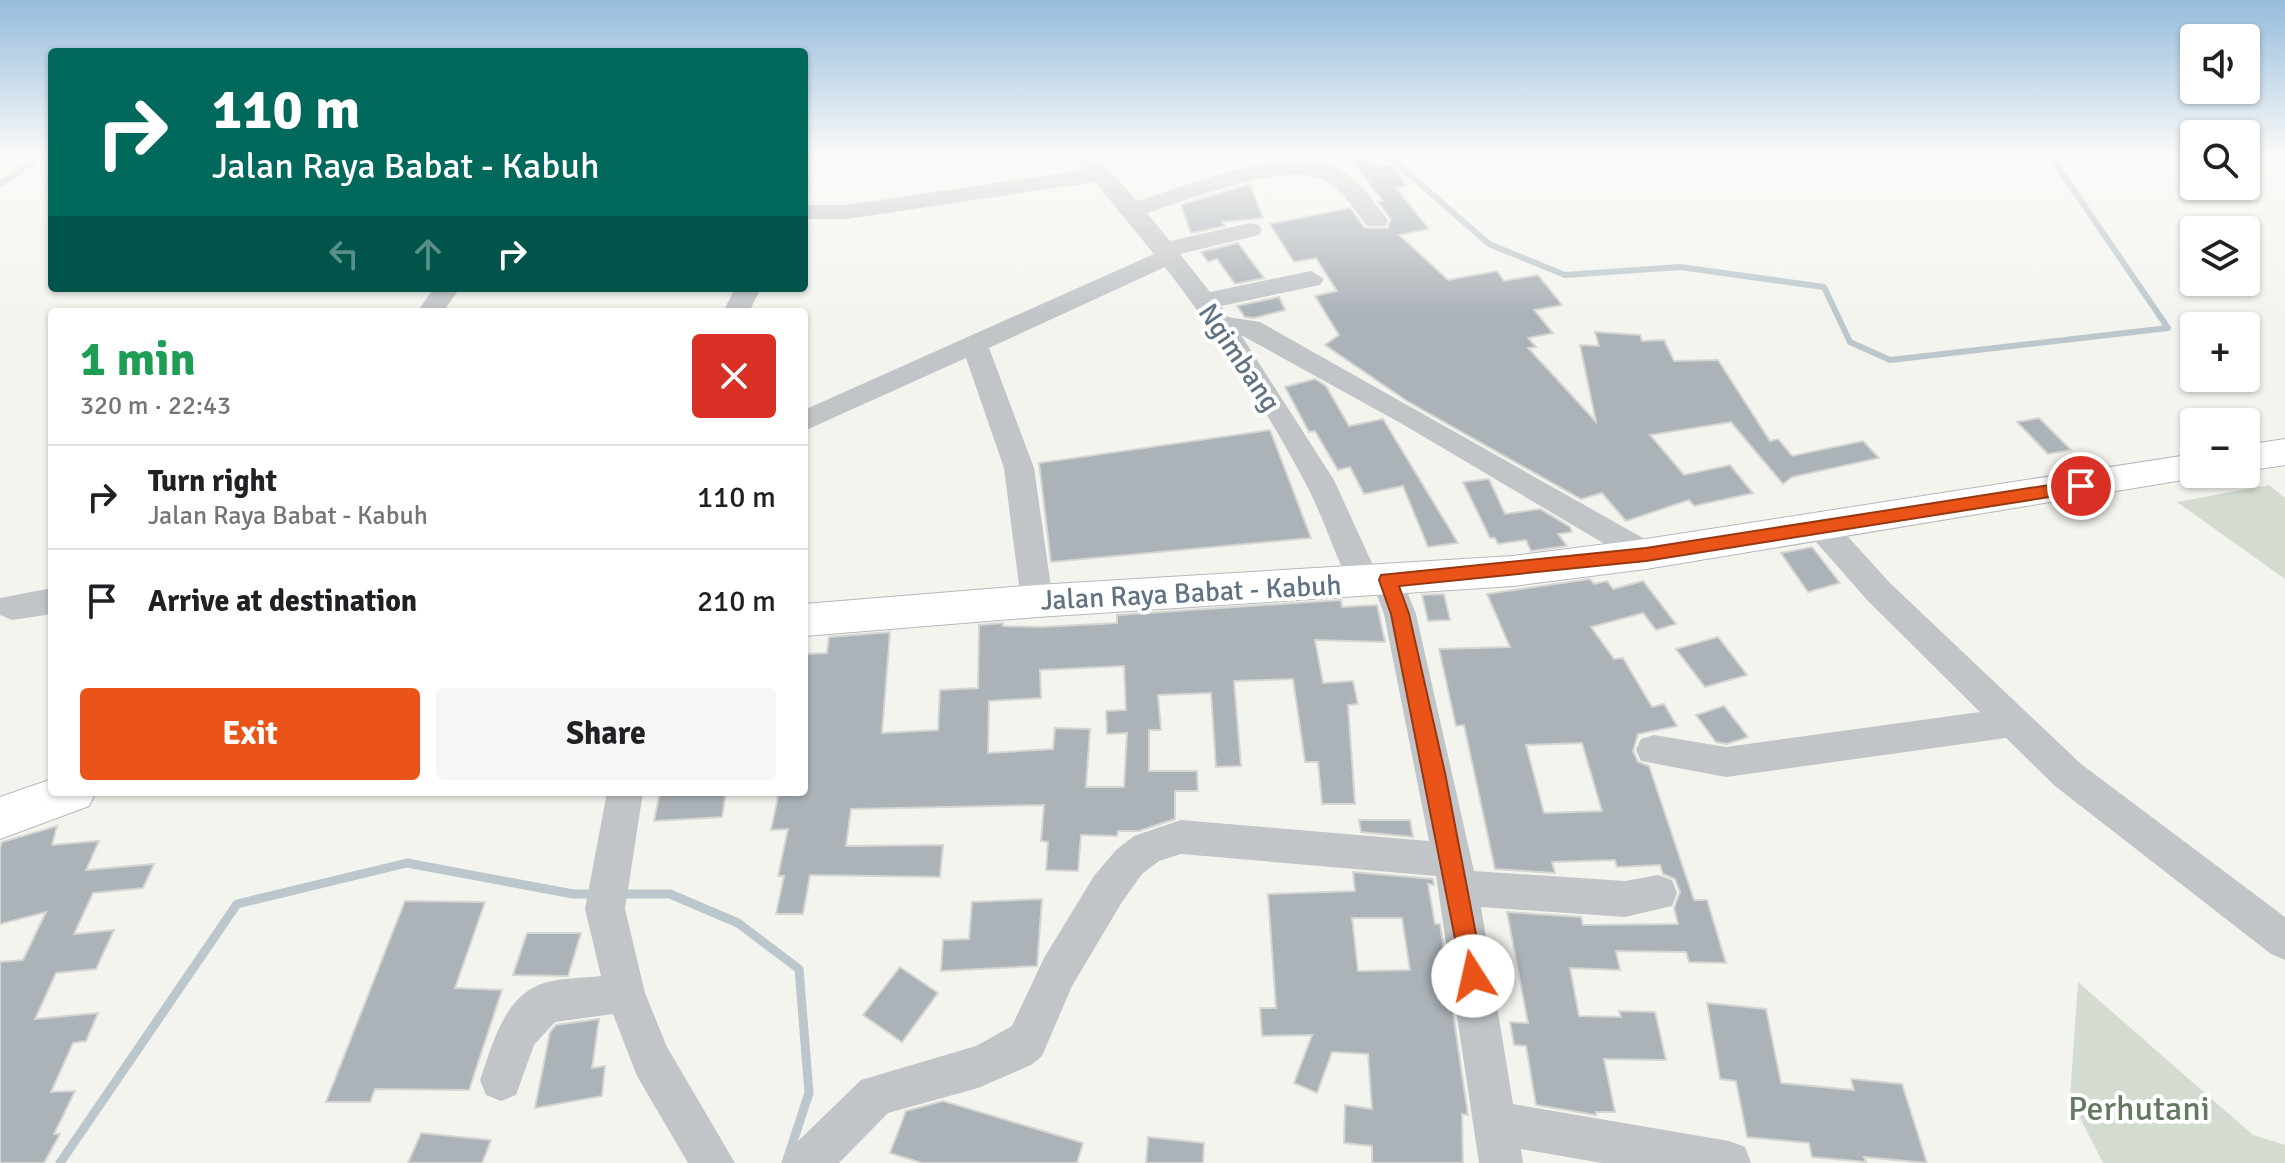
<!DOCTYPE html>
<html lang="en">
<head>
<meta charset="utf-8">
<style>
	:root { --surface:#fff; --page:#f6f6f6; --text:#202124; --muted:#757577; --line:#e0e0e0; --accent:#ea5419 }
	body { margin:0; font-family:Signika,sans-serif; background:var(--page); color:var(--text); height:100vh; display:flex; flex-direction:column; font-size:30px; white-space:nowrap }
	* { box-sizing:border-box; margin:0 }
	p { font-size:26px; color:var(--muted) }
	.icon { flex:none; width:44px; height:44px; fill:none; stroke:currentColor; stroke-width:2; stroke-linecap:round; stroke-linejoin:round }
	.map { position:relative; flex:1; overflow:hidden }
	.details { position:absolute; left:48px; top:308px; width:760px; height:488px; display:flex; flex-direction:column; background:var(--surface); border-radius:8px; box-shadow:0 2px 6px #0004 }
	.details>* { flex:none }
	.guide { position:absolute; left:48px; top:48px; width:760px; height:244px; border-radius:8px; box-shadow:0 2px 6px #0004; background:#00695c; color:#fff; overflow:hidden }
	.tools { position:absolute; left:2180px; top:24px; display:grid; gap:16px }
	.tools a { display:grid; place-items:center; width:80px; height:80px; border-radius:8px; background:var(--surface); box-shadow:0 2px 6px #0004; font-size:40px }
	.pin { position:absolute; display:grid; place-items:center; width:68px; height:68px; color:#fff; margin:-34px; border:4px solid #fff; border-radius:50%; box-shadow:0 2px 8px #0007 }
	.me { position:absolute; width:88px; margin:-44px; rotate:350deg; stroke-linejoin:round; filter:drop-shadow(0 0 6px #0008) }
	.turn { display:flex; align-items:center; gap:28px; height:168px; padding:0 32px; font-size:36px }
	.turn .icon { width:104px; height:104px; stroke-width:2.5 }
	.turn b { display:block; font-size:56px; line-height:68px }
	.lanes { display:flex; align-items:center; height:76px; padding:0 32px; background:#0003; justify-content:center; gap:40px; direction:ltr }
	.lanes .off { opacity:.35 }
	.round { display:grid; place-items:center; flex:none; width:84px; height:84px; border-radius:8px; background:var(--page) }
	.head { display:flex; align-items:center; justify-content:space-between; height:136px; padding:0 32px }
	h1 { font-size:48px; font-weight:800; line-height:60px; color:#1e9e55 }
	.button { display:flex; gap:16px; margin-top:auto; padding:16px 32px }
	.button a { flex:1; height:92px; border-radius:8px; background:var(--accent); color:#fff; font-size:32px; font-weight:800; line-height:92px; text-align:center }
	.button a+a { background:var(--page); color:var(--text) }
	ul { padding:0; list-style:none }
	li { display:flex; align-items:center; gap:24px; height:104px; padding:0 32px; border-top:2px solid var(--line) }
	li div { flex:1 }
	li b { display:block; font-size:30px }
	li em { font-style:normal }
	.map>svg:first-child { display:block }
	.green { fill:#d4dbd0 }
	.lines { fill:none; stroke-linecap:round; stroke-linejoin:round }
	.stream-far1 { stroke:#bbc7cc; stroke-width:6 }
	.stream { stroke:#bbc7cc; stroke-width:9 }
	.building { fill:#abb2b8; stroke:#d5d5d2; stroke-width:2; fill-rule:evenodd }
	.major-casing { stroke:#b4b8bc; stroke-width:2 }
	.minor { fill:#c1c5c8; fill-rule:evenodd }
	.major { fill:#fff; fill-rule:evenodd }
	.route { fill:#ea5419; stroke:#983710; stroke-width:2 }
	.labels { text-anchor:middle; stroke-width:8; stroke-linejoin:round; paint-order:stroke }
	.street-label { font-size:28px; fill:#617282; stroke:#fff }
	.near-park-label { font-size:34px; fill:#647960; stroke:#fff }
</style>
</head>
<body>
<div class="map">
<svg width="2285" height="1163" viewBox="0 0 2285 1163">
	<rect width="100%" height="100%" fill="#f4f4ef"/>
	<!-- green -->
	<g class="green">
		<polygon points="2269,485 2285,498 2285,579 2177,502"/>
		<polygon points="2078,982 2253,1135 2285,1145 2285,1163 2103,1163 2070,1098"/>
	</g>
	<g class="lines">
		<!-- stream-far1 -->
		<g class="stream-far1">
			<polyline points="1386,154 1489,244 1565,275 1680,267 1824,287 1850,342 1890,360 2168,328 2049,154"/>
			<polyline points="2246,154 2285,155"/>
			<polyline points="0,184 45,154"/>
		</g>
		<!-- stream -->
		<g class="stream">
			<polyline points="621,894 670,894 738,923 799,969 809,1093 786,1163"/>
			<polyline points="60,1163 237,904 407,863 573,894 596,894"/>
		</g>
	</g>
	<!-- building -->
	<g class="building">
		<polygon points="1362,154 1368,154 1379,167 1390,165 1407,186 1396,188 1429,229 1399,235 1448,280 1497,271 1504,281 1538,275 1562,305 1534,310 1553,333 1528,338 1536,347 1528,348 1596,422 1580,345 1599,346 1595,332 1640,335 1642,341 1664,340 1674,361 1718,360 1770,441 1778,439 1792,456 1863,441 1879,458 1792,477 1783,484 1731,422 1650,435 1684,475 1730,465 1753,493 1694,506 1689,500 1626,521 1602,493 1581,499 1407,401 1325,345 1339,335 1315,296 1337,291 1316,258 1294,262 1270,224 1350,208 1365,228 1388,228 1391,219 1378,202 1383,201 1352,161"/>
		<polygon points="1250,184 1263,218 1222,222 1225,226 1191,233 1181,205"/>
		<polygon points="1238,243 1264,278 1235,284 1217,259 1208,262 1201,252"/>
		<polygon points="1279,297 1285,310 1254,318 1245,317 1237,306"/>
		<polygon points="1315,379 1326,386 1349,426 1383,419 1458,543 1428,547 1403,486 1364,494 1350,467 1338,470 1315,431 1309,432 1285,387"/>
		<polygon points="2039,418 2071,450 2048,454 2017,422"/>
		<polygon points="1270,430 1311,538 1051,562 1039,463"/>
		<polygon points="1489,479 1505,514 1540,509 1570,527 1572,532 1558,534 1567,546 1531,551 1526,540 1498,544 1495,538 1490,538 1463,482"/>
		<polygon points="1812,547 1840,583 1808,592 1781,553"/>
		<path d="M1590,579L1594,584L1607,581L1613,589L1643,581L1676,624L1656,630L1643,613L1591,627L1614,659L1623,658L1652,707L1664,704L1677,726L1638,734L1633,751L1638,762L1649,766L1694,900H1707L1726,963L1689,962L1686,952L1616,951L1620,970L1570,968L1579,1016L1621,1017L1619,1011L1655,1012L1666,1060L1604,1059L1615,1112H1596V1115L1536,1105L1526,1046L1514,1045L1510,1022L1528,1023L1507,912L1581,917L1583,925L1678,924L1674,908L1680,892L1675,879L1663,874L1660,865L1617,867L1615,860L1552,862L1555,873L1495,869L1464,725L1456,726L1439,649L1510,647L1487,594ZM1582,743L1602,811L1544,813L1526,745Z"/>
		<polygon points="1444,594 1450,620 1428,621 1422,595"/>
		<path d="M1341,600L1342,607L1377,605L1385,642L1315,640L1323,683L1353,681L1358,704L1348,705L1355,804H1322L1318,762H1305L1293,679L1234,681L1241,766L1216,767L1211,693L1158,695L1161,730H1149V771H1197L1198,791H1175V819L1139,831H1118L1117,836L1081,835L1078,871L1046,870L1048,842L1041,841L1044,805L851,809L846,846L943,845L940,877L810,875L803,914H776L784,876H778L788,829L771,830L779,792H804L805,654L827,653L829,637L890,632L882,733L938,730L940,690L978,688L979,625L1003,623V626L1041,627L1117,623V615ZM1124,666L1126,710L1106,711L1107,734L1127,733L1124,787H1086L1090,729L1055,728L1053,749L988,753L989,701L1041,698L1040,670Z"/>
		<polygon points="1718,637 1747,675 1705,687 1676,649"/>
		<polygon points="1724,706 1748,737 1727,744 1716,742 1696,715"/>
		<polygon points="660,792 726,792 722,817 654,821"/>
		<polygon points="1359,820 1410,820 1413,837 1361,832"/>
		<polygon points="57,826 52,845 99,841 86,870 154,864 143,888 93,893 74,934 114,930 96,969 56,973 35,1019 98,1013 86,1041 73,1043 51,1092 75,1091 54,1134 60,1134 44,1163 0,1163 0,962 23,960 46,912 0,924 0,848 2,842"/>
		<path d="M1353,872L1433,879L1434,885L1428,884L1435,924H1440L1468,1115L1462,1114L1463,1163H1372V1146L1344,1143L1345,1105L1372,1109L1368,1054L1332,1052L1317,1093L1294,1083L1312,1035L1262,1036L1260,1008H1276L1268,894L1355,891ZM1352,918H1402L1410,970L1358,971Z"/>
		<polygon points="1042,899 1037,966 941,971 943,940 969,939 972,902"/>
		<polygon points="405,901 485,902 455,988 502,990 469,1090 375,1089 370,1102 326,1102"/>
		<polygon points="527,933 581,933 568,976 513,975"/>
		<polygon points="900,967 938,993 902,1042 863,1015"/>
		<polygon points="1707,1003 1766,1009 1781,1083 1854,1090 1851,1079 1902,1084 1927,1163 1864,1157 1866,1162 1812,1157 1809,1143 1747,1137 1736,1081 1720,1079"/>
		<polygon points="599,1019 592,1068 605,1066 602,1096 535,1108 550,1032 556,1025"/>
		<polygon points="943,1101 1083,1143 1077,1163 922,1163 890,1153 906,1111"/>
		<polygon points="421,1133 491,1140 482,1163 408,1163"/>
		<polygon points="1148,1137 1204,1143 1203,1163 1146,1163"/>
	</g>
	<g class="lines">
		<defs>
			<g id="major">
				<polygon points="2285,439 2285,465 2246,471 2246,445"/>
				<polygon points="2194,454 2194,474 2207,476 1646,569 1513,586 1037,617 804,636 804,604 1037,585 1513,556 1646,539"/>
				<polygon points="52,779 52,792 96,792 89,806 0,839 0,797"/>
			</g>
		</defs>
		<!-- major casing -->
		<use href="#major" class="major-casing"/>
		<!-- minor -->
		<g class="minor">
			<path d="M1072,154H1095L1137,201C1189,186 1291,142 1342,171C1360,181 1372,200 1385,216L1388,221L1385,226H1367C1355,211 1344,191 1326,181C1288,159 1187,201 1147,213L1170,241L1250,223L1259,225L1262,230L1259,235L1180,254L1210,292L1311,271L1324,279L1320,285L1221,306L1228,317L1260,322L1657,546L1662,554L1657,562L1646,566L1635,562L1404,425L1241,335L1334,480L1376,572L1388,568L1399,571L1416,614L1474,871L1625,881L1658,875L1672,880L1677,893L1672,906L1625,917L1481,907L1513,1104L1729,1141L1745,1147L1751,1163H1602L1521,1149L1523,1163H1479L1436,876L1181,854L1159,861L1142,874L1122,902L1072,986L1042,1056L1031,1065L978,1088L888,1113L839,1163H786L792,1147L861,1080L976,1046L1012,1026L1044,958L1094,876L1116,850L1134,836L1181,820L1429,841L1384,614L1375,590L1364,593L1353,590C1335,557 1325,521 1308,488C1268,411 1218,336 1165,267L989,348L1034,468L1053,601L1048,610L1037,614L1026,610L1021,601L1004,468L966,358L804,431V410L1154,254L1095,182L847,219H804V205H847L1084,170Z"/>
			<polygon points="434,288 460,288 443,312 417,312"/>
			<polygon points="735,288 761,288 749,312 723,312"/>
			<polygon points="1820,515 1831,518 1890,583 2081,764 2285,917 2285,960 2271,954 2055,786 2006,738 1726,777 1641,761 1636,750 1641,739 1654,735 1726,747 1980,712 1868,601 1809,534 1805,526 1809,518"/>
			<polygon points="52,588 52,614 12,620 0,615 0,598"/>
			<path d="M607,792H643L625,909L645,993L667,1047L735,1163H688L637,1076L613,1014L555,1022L534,1045L516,1095L501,1101L486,1095L480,1080C492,1046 504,995 544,983C562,978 582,978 601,976L585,909Z"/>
		</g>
		<!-- major -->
		<use href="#major" class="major"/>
	</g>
	<!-- sky -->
	<linearGradient id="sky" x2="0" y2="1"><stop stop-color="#96bcdd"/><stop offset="0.49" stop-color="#fafaf8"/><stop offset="1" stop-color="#fafaf8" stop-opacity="0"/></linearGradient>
	<rect width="2285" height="316" fill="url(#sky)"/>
	<!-- route -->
	<polygon class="route" points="2081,480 2090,486 2087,491 1646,561 1399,586 1409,614 1445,773 1484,976 1481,984 1473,987 1464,984 1391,614 1379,580 1381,575 1646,548"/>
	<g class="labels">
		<!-- street labels -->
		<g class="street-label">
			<text transform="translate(1240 357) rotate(56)" y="10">Ngimbang</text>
			<text transform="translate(1191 592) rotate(-3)" y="10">Jalan Raya Babat - Kabuh</text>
		</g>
		<!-- near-park labels -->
		<g class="near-park-label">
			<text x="2139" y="1120">Perhutani</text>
		</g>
	</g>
</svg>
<div class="tools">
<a><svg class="icon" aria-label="sound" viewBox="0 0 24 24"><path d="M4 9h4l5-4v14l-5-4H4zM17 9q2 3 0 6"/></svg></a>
<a><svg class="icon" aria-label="search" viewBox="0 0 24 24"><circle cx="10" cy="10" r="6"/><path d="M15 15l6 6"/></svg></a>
<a><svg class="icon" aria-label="layers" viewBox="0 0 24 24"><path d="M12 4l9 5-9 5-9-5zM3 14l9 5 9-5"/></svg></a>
<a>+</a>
<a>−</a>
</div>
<div class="pin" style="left:2081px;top:486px;background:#d93025"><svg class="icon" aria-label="arrive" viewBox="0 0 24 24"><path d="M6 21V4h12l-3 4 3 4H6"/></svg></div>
<svg class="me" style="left:1473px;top:976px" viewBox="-20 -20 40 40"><circle r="19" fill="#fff"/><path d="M0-13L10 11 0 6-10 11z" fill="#ea5419"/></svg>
<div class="guide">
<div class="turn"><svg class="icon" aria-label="right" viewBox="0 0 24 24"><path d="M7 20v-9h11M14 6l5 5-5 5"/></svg><div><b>110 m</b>Jalan Raya Babat - Kabuh</div></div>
<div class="lanes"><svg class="icon off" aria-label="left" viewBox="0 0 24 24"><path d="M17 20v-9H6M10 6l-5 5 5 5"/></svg><svg class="icon off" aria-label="ahead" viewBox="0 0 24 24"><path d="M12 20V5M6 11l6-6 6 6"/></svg><svg class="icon" aria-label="right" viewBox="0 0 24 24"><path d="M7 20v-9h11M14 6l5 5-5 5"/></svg></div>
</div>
<section class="details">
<div class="head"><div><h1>1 min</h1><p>320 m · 22:43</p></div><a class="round" style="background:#d93025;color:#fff"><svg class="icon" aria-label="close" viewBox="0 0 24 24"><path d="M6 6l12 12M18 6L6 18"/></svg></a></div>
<ul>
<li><svg class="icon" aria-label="right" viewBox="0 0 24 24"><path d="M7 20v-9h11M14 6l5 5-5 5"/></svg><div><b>Turn right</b><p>Jalan Raya Babat - Kabuh</p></div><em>110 m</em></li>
<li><svg class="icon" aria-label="arrive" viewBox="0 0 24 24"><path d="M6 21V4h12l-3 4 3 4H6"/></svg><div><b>Arrive at destination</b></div><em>210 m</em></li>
</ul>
<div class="button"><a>Exit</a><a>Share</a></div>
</section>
</div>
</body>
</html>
